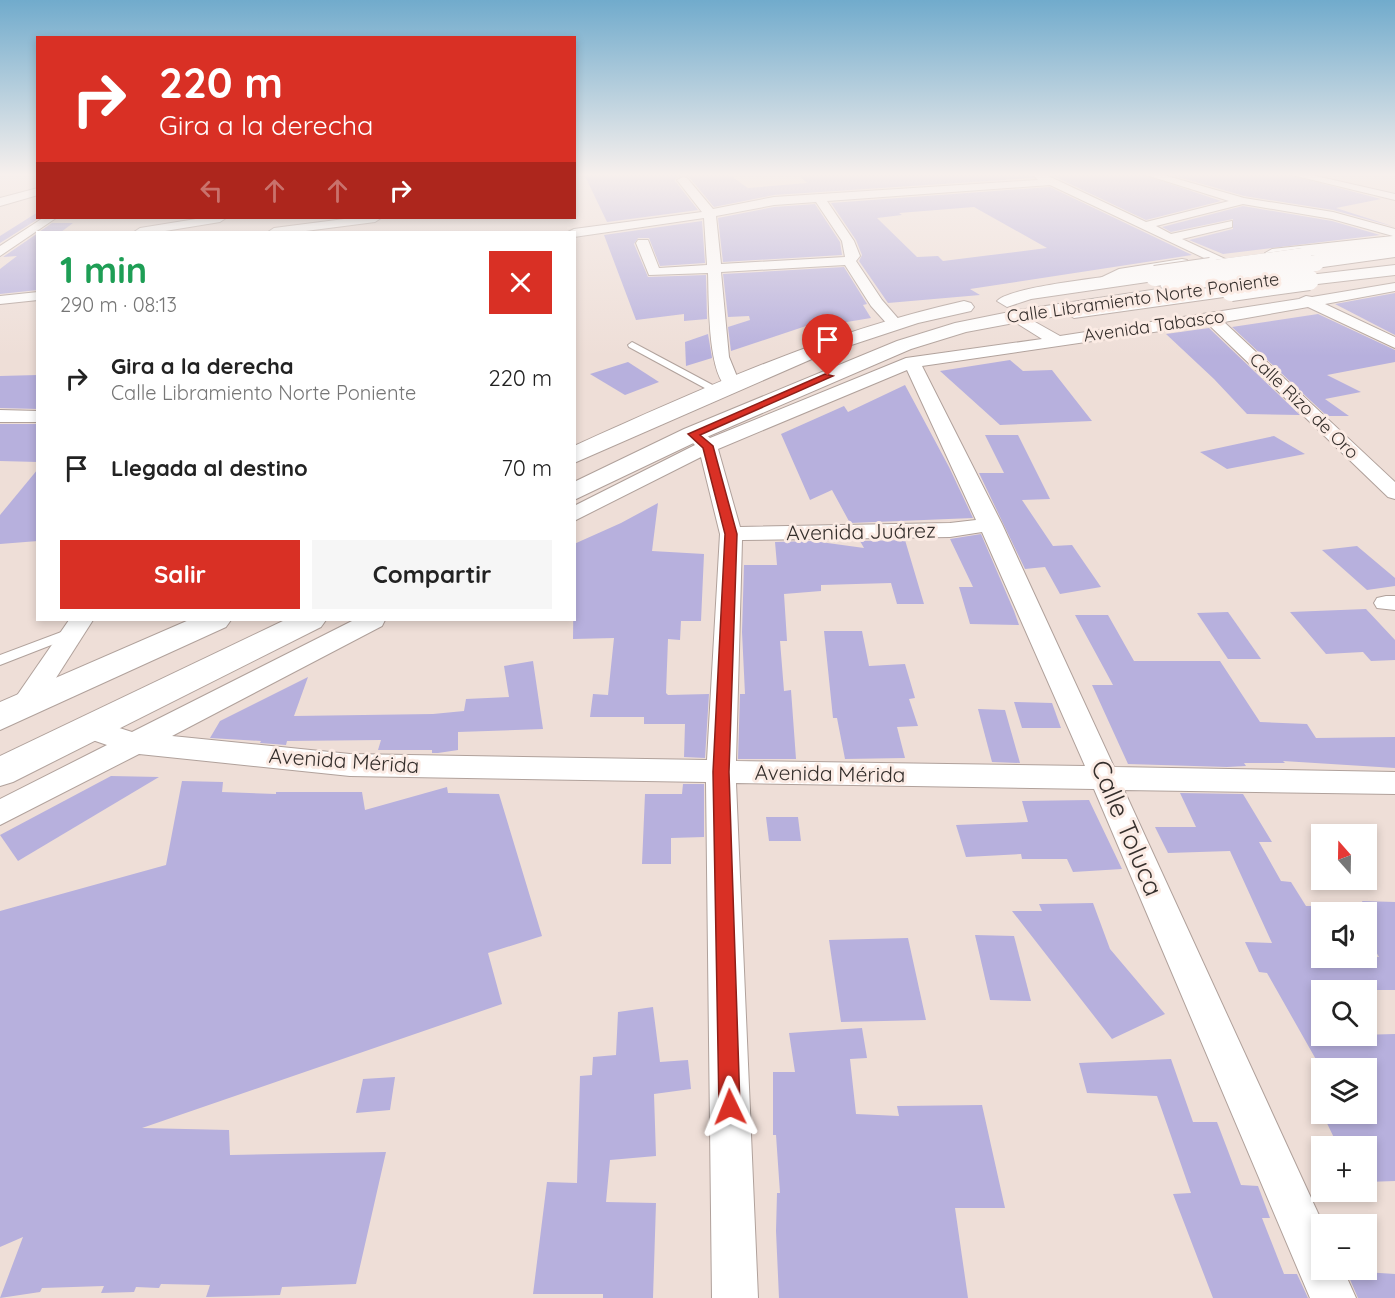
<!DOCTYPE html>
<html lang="es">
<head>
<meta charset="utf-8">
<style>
	:root { --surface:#fff; --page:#f6f6f6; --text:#222; --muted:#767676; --accent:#d93025 }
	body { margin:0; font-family:Quicksand,sans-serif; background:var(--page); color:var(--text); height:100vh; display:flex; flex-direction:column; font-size:22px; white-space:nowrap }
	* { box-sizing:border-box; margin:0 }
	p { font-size:20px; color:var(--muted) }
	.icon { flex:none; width:33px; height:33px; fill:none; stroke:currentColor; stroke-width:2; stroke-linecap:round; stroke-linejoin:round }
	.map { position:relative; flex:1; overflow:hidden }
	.details { position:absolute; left:36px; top:231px; width:540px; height:390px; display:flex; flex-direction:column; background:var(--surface); border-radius:0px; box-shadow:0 3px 9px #0003 }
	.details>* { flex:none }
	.hud { position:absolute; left:36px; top:36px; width:540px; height:183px; border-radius:0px; box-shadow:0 3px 9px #0003; background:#d93025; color:#fff; overflow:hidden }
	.needle { width:39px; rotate:340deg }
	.fabs { position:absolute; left:1311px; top:824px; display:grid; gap:12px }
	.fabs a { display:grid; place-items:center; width:66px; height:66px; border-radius:0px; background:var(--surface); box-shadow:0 3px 9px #0003; font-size:30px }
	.pin { position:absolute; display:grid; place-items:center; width:51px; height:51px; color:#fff; margin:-62px -26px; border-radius:50% 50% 50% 0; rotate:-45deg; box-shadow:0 0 6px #0007 }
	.pin .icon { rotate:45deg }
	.me { position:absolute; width:66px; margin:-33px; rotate:358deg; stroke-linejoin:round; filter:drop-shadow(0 0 4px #0008) }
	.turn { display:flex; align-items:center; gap:21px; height:126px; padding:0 24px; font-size:27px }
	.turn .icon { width:78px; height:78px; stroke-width:2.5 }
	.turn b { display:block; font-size:42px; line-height:51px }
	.lanes { display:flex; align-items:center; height:57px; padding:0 24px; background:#0003; justify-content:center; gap:30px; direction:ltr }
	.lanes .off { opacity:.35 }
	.round { display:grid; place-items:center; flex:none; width:63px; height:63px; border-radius:0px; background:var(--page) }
	.summary { display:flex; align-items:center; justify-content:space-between; height:102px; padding:0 24px }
	h1 { font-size:36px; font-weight:700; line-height:45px; color:#1e9e55 }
	.button { display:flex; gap:12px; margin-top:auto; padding:12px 24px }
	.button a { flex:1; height:69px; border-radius:0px; background:var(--accent); color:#fff; font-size:24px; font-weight:700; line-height:69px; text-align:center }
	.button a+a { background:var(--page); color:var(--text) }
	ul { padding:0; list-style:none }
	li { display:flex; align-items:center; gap:18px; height:90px; padding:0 24px }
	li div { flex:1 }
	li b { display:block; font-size:22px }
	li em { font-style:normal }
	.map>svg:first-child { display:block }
	.building { fill:#b7b0dd; fill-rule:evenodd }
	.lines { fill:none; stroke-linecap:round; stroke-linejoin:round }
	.service-casing { stroke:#b0a19b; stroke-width:2 }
	.minor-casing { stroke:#b0a19b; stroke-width:2 }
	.primary-casing { stroke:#b0a19b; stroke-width:2 }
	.trunk-casing { stroke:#b0a19b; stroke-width:2 }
	.service { fill:#fff; fill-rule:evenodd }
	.minor { fill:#fff; fill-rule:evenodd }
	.primary { fill:#fff; fill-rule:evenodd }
	.trunk { fill:#fff; fill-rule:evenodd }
	.primary-bridge-far1-casing { stroke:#b0a19b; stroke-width:16; stroke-linecap:butt }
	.primary-bridge-casing { stroke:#b0a19b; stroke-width:22; stroke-linecap:butt }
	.trunk-bridge-far1-casing { stroke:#b0a19b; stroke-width:16; stroke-linecap:butt }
	.trunk-bridge-casing { stroke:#b0a19b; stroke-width:22; stroke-linecap:butt }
	.primary-bridge-far1 { stroke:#fff; stroke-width:16 }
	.primary-bridge { stroke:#fff; stroke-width:20 }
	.trunk-bridge-far1 { stroke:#fff; stroke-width:16 }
	.trunk-bridge { stroke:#fff; stroke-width:20 }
	.route { fill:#d93025; stroke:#8d1f18; stroke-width:1.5 }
	.labels { text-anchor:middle; stroke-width:6; stroke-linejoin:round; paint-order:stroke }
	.far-street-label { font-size:18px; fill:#352f2c; stroke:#fbebe4 }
	.street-label { font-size:21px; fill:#352f2c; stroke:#fbebe4 }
	.near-street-label { font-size:26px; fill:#352f2c; stroke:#fbebe4 }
</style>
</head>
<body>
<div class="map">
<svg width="1395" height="1298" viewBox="0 0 1395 1298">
	<rect width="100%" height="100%" fill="#eeded7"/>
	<!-- building -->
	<g class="building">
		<polygon points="584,174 728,174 748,188 807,183 797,174 1030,174 1033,178 774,195 714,207 689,177 684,175 676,178 675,181 698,210 607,222"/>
		<polygon points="1049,174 1141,174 1221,201 1146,220"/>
		<polygon points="1168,174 1286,174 1381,199 1336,208 1395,227 1333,210 1244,196"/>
		<path d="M1050,187L1192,255L970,289L980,295L888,303L859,261L862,255L856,240L831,203ZM974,207L1047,248L943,261L938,256L917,257L877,218L902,215L899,213Z"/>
		<polygon points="815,204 840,242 842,255 723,262 718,218 774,207"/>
		<polygon points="1243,206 1332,221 1380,235 1223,254 1189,240 1233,229 1233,219 1171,232 1162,227"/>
		<polygon points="38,212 38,219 0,243 0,236"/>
		<polygon points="702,221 705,263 660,266 649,238 638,238 634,244 648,277 706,275 707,319 684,321 684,314 636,320 604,235"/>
		<polygon points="52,223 73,223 61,232 39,232"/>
		<polygon points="38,233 38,290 0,294 0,269 17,256 3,257"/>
		<polygon points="844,267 867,304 863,305 871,318 810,328 809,325 731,351 728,327 750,320 749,316 728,317 723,274"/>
		<polygon points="1395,293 1395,335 1335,304"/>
		<polygon points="1318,314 1395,350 1395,362 1327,375 1361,392 1325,399 1349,416 1327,416 1232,327"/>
		<polygon points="1209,328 1300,415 1247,414 1214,379 1166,334"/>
		<polygon points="708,334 712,358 686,366 685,342"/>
		<polygon points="1010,360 1023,371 1052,370 1092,421 1000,425 940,371"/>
		<polygon points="628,362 659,382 625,395 590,374"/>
		<polygon points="38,375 38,409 0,408 0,376"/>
		<polygon points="905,385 949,467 973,518 850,523 832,490 810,500 781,434 844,406 848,412"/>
		<polygon points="0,424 38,424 38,462 0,461"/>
		<polygon points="985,435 1018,435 1050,499 1022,500 1053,546 1072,545 1101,587 1060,594 1045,567 1025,569 979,473 1004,473"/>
		<polygon points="1274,436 1305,454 1227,469 1200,452"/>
		<polygon points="38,469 38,541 0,544 0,515"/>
		<polygon points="658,503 652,551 704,554 701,621 681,621 680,640 668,639 666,693 668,695 709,694 705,758 684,757 685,724 644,724 644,717 590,717 593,694 608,695 614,638 573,639 574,544 621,523"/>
		<polygon points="981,534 1014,611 1019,625 970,624 959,587 973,587 950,539"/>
		<polygon points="905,540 924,604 897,604 891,583 821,585 821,591 784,594 787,641 780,641 784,691 791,690 796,759 738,759 740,694 745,694 742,632 744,565 777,565 775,542 813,541 864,548 860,541"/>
		<polygon points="1357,546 1395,578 1395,586 1367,590 1322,550"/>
		<polygon points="1366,609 1395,640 1395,660 1371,661 1363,652 1326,654 1290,612"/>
		<polygon points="1228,612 1261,659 1228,659 1197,613"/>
		<polygon points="1075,615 1108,615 1134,661 1220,661 1260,722 1307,724 1316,738 1395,737 1395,768 1283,761 1285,763 1244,763 1246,766 1227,767 1128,764 1092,685 1113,685"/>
		<polygon points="824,631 862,631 869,666 905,664 915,698 909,699 918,726 897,727 905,758 845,759 837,718 833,718"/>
		<polygon points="533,661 543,729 458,732 458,750 438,753 432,753 432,750 378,750 381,740 287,741 286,745 260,743 261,741 210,738 220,721 308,677 294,716 433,714 464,711 466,699 509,697 504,666"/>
		<polygon points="1014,702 1052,703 1061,728 1022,728"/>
		<polygon points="978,709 1005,710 1020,763 992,762"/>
		<polygon points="111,776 159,777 18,861 0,835"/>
		<polygon points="182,781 223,782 222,792 276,794 276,792 362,792 365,810 447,787 448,793 499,794 542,936 488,953 502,1004 142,1128 229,1130 230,1155 386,1152 356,1284 282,1287 280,1295 206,1297 210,1285 161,1284 159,1288 136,1287 134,1292 101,1293 104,1286 42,1288 40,1292 0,1298 23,1237 0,1247 0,911 166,865"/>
		<polygon points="683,784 704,784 704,837 671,838 671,864 642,864 645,794 682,794"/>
		<polygon points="1180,793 1243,794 1272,842 1259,842 1281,881 1291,882 1306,906 1322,906 1322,957 1379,957 1366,935 1366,912 1353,912 1350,907 1365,907 1362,901 1395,902 1395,990 1322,990 1322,1036 1395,1034 1395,1181 1366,1182 1366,1146 1338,1146 1322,1113 1366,1113 1366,1068 1322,1070 1267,973 1259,972 1245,942 1272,943 1230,851 1168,853 1155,827 1196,827"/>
		<polygon points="1089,800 1122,869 1073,872 1067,859 1022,859 1021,854 966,857 956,825 1028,822 1022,801"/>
		<polygon points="766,817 798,817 801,841 769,841"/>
		<polygon points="1093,903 1110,949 1165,1014 1112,1039 1012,911 1042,911 1039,904"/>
		<polygon points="975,935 1014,936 1031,1001 990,1000"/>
		<polygon points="908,938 926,1020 841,1022 829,940"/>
		<polygon points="653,1007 660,1062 688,1060 691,1089 654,1094 656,1156 610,1160 606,1202 656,1203 653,1298 603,1298 603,1294 533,1294 547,1182 577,1183 580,1076 592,1075 593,1057 616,1055 618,1012"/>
		<polygon points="862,1028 867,1058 850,1059 856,1114 899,1116 897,1106 982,1105 1005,1208 955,1208 968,1298 779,1298 776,1231 777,1193 780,1193 776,1135 773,1135 773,1072 795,1072 789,1033"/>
		<polygon points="1171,1059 1193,1122 1217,1122 1241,1185 1258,1186 1270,1218 1262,1218 1284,1274 1297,1274 1308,1298 1213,1298 1173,1194 1191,1193 1157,1096 1087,1093 1079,1063"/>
		<polygon points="395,1077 390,1110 356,1113 363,1079"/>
		<polygon points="1349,1271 1395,1274 1395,1298 1358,1298 1348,1275 1351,1275"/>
	</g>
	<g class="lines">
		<defs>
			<g id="service">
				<polygon points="632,342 720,389 722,391 714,393 629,347 628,345"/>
				<polygon points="72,628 79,632 77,635 0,665 0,655"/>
			</g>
			<g id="minor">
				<path d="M1032,174H1044L1146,222L1229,201L1143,174H1160L1244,198L1333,212L1395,229V244L1267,256L1265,253L1272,249L1393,236L1332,219L1243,204L1156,226L1171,234L1232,221V227L1182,239L1247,269V275L1242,276L1050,185L827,201L854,241L860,256L856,261L882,300L902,323L899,326H889L871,306L845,265L721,272L729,357L740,384L731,389C707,383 709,295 708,273L649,275L636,243L638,240H648L659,268L707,265L704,218L574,237V232H568L574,229L702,212L677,180L683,177L687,178L713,209L774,197L1038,180ZM816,202L842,241L845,257L721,264L716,216L774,205Z"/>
				<polygon points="1288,174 1307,174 1395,194 1395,200"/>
				<polygon points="38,188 38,195 0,206 0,198"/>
				<polygon points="43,218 56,218 0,256 0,246"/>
				<polygon points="202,218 226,218 220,222 159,232 134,232 140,228"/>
				<polygon points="352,218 381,218 375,222 298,232 268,232 274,228"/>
				<polygon points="1182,259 1187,260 1187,266 1122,277 1114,280 1114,286 1109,287 1098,279 1119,269"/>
				<path d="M1395,283V291L1325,304L1395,337V348L1308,307L1224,322L1395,482V499L1388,497L1208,324L922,366L1002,524L1114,767L1395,772V794L1124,790L1323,1224L1322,1269H1343L1356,1298H1310L1094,789L736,783L758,1298H712L706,782L350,776L139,754L0,825V799L107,745L78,735L74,728L78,721L88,718L132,732L354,620H385L382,626L172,736L350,754L707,760L720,534L701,457L574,521V506L695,445L684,434L686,430H700L710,438L906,358L1042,339L1018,324L1015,321L1018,318H1028L1060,336L1299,299L1306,296L1312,297ZM907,370L976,520L950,523L740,527L718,449ZM982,532L1085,766L736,761L742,540L950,537Z"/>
				<polygon points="38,292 38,300 0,304 0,296"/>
				<polygon points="0,410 38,411 38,422 0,422"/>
				<polygon points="1386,596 1395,596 1395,610 1377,608 1374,603 1377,598"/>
				<polygon points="69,620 93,620 33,714 23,717 13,714 9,707"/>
			</g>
			<g id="primary">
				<polygon points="1395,241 1395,251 1303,261 1294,256 1303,251"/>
				<polygon points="1395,265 1395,275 1309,285 1300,280 1309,275"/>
				<path d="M1155,271L1164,276L1161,280L1031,299L1007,307L997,301C1008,286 1130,274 1155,271Z"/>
				<polygon points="1231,285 1240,291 1238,295 1074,318 1064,312 1074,306"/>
			</g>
			<g id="trunk">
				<polygon points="1395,247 1395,257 1316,268 1307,263 1316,258"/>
				<polygon points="1198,283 1207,289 1205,293 1019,322 966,332 911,349 702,439 574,500 574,482 684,429 897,341 955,323 1019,310"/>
				<path d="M964,301L971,303L974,307L971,311L918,323L821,355L574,463V446C703,388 825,332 964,301Z"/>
				<polygon points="189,620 231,620 226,627 0,730 0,702"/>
				<polygon points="285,620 326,620 321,627 13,782 0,786 0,756"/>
			</g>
		</defs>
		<!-- service casing -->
		<use href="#service" class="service-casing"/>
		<!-- minor casing -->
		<use href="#minor" class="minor-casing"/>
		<!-- primary casing -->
		<use href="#primary" class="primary-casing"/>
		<!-- trunk casing -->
		<use href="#trunk" class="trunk-casing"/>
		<!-- service -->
		<use href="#service" class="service"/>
		<!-- minor -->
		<use href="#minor" class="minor"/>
		<!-- primary -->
		<use href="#primary" class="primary"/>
		<!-- trunk -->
		<use href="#trunk" class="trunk"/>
		<defs>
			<polyline id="primary-bridge-far1" points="1200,270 1303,256"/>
			<g id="primary-bridge">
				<polyline points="1155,276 1211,268"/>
				<polyline points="1231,291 1309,280"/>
			</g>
			<polyline id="trunk-bridge-far1" points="1263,270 1316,263"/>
			<polyline id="trunk-bridge" points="1170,282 1274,268"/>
		</defs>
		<!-- primary-bridge-far1 casing -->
		<use href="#primary-bridge-far1" class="primary-bridge-far1-casing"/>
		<!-- primary-bridge casing -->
		<use href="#primary-bridge" class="primary-bridge-casing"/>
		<!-- trunk-bridge-far1 casing -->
		<use href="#trunk-bridge-far1" class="trunk-bridge-far1-casing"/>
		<!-- trunk-bridge casing -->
		<use href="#trunk-bridge" class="trunk-bridge-casing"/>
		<!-- primary-bridge-far1 -->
		<use href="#primary-bridge-far1" class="primary-bridge-far1"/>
		<!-- primary-bridge -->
		<use href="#primary-bridge" class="primary-bridge"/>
		<!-- trunk-bridge-far1 -->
		<use href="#trunk-bridge-far1" class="trunk-bridge-far1"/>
		<!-- trunk-bridge -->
		<use href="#trunk-bridge" class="trunk-bridge"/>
	</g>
	<!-- sky -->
	<linearGradient id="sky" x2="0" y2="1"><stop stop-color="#71abcc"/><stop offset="0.49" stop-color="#f7f0ed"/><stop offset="1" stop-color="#f7f0ed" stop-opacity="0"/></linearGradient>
	<rect width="1395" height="356" fill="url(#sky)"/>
	<!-- route -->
	<polygon class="route" points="825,374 833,376 700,435 713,446 737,534 729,772 740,1107 737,1114 730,1117 722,1114 719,1107 713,772 725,534 703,448 688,434"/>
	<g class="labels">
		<!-- far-street labels -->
		<g class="far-street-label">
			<text transform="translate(1143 298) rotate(-8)" y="6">Calle Libramiento Norte Poniente</text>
			<text transform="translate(1154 326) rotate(-8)" y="6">Avenida Tabasco</text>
			<text transform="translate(1304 406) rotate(44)" y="6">Calle Rizo de Oro</text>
		</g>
		<!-- street labels -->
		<g class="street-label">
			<text transform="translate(861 532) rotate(-1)" y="7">Avenida Juárez</text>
			<text transform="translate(344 761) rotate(4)" y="7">Avenida Mérida</text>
			<text transform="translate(830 774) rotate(1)" y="7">Avenida Mérida</text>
		</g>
		<!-- near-street labels -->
		<g class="near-street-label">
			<text transform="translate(1127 828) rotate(67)" y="9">Calle Toluca</text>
		</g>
	</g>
</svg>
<div class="fabs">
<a><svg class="needle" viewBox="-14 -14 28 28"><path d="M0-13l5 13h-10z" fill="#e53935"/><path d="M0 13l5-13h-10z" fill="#767676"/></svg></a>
<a><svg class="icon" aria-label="sound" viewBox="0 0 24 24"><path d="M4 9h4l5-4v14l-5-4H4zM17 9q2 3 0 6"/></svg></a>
<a><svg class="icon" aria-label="search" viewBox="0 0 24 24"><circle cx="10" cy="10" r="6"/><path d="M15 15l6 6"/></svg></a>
<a><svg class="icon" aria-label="layers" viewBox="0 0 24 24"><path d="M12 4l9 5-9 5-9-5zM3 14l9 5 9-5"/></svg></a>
<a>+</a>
<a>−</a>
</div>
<div class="pin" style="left:828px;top:376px;background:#d93025"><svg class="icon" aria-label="arrive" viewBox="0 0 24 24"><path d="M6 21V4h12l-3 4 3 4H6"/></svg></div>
<svg class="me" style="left:730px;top:1107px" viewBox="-20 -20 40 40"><path d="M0-17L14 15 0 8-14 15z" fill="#d93025" stroke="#fff" stroke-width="4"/></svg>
<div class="hud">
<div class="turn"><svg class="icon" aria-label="right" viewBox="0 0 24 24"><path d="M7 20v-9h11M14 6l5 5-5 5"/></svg><div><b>220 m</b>Gira a la derecha</div></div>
<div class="lanes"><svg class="icon off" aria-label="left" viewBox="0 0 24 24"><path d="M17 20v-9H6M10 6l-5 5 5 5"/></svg><svg class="icon off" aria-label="ahead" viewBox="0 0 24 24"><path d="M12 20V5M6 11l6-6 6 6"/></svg><svg class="icon off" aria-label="ahead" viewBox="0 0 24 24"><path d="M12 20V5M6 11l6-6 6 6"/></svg><svg class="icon" aria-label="right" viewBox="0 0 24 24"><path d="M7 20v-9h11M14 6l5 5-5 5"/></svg></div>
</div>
<section class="details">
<div class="summary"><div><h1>1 min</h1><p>290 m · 08:13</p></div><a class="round" style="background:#d93025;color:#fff"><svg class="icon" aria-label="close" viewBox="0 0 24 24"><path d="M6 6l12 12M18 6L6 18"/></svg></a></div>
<ul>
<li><svg class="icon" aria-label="right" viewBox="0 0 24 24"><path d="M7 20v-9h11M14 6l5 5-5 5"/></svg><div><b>Gira a la derecha</b><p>Calle Libramiento Norte Poniente</p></div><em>220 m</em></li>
<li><svg class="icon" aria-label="arrive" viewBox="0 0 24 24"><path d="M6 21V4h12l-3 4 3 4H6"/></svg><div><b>Llegada al destino</b></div><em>70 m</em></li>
</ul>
<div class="button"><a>Salir</a><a>Compartir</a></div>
</section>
</div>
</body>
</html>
